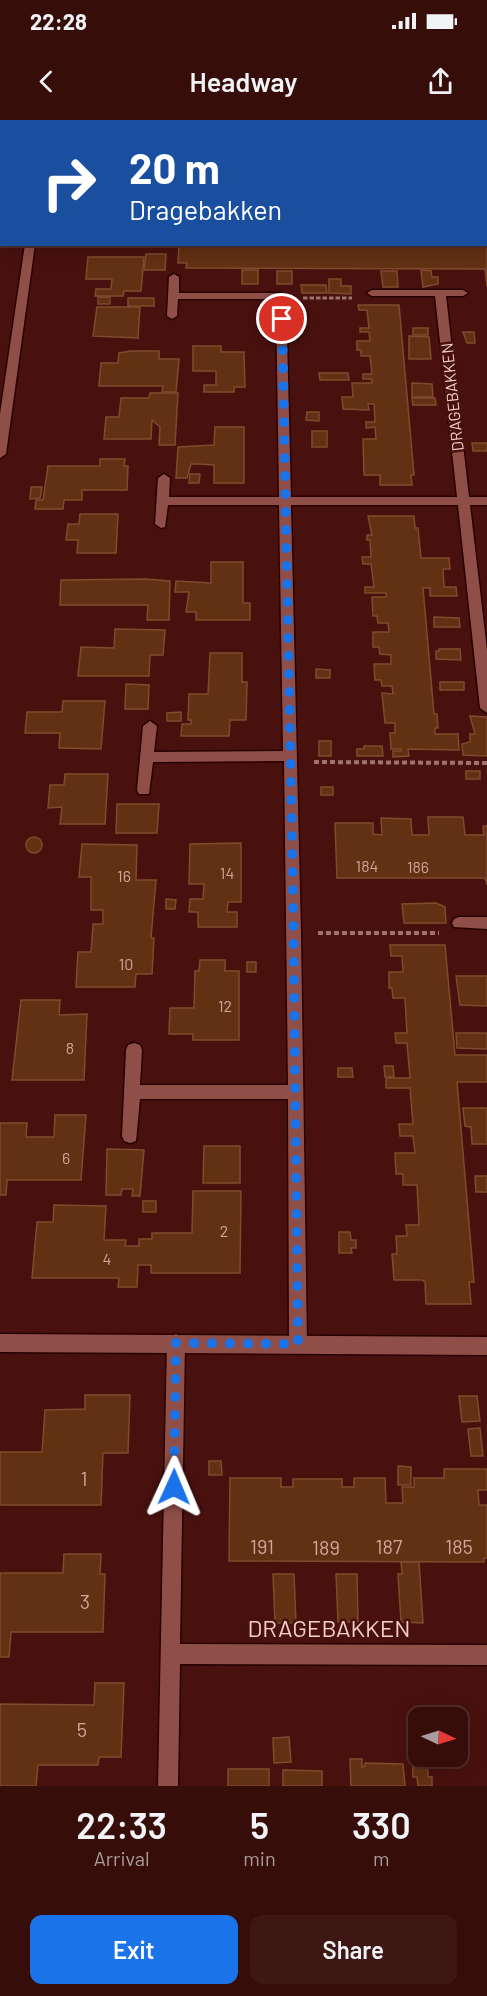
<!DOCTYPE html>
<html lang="en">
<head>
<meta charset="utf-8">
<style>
	:root { --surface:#370d0a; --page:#3e1613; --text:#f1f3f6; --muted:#aa9c9c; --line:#512d2b; --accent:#1a73e8 }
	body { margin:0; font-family:Barlow,sans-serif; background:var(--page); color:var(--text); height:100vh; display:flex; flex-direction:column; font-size:22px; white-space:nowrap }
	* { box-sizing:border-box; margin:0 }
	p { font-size:20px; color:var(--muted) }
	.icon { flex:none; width:33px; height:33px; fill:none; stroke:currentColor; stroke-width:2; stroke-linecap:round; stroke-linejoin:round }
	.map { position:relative; height:1666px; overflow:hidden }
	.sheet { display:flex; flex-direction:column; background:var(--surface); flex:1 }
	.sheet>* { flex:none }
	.top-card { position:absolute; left:0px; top:0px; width:488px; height:126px; box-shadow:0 3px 15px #0003,0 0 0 2px var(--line); background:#1a4fa0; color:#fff; overflow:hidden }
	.needle { width:39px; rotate:94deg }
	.fabs { position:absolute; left:408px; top:1587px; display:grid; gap:12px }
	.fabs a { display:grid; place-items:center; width:60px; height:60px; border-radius:12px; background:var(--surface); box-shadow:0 3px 15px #0003,0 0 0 2px var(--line); font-size:30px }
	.pin { position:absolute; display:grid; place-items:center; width:51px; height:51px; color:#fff; margin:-26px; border:3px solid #fff; border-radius:50%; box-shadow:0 2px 6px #0007 }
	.me { position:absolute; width:66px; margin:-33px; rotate:1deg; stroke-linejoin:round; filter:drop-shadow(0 0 4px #0008) }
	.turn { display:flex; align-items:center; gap:21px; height:126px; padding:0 30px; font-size:27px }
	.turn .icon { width:78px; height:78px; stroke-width:2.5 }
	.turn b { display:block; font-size:42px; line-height:51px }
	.eta { display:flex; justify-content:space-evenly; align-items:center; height:102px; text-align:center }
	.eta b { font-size:36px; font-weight:600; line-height:42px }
	.button { display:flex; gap:12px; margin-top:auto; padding:12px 30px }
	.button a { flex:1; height:69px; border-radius:12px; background:var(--accent); color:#fff; font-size:24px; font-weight:600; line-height:69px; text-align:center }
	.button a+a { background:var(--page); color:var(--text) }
	.status { display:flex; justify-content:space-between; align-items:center; height:42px; padding:0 30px; background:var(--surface); direction:ltr }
	.status svg { height:16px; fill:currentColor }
	header { display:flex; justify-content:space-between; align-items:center; height:78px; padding:0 30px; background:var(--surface); font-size:27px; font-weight:600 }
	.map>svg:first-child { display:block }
	.green { fill:#670a0b }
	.building { fill:#623013; stroke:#814a2d; stroke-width:1.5 }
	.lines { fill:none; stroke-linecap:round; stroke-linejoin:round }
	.street-casing { stroke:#280101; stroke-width:3 }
	.secondary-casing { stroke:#280101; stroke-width:3 }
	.path-far1 { stroke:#a0716d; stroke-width:3; stroke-dasharray:4.5 2; stroke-linecap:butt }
	.path { stroke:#a0716d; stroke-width:4; stroke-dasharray:5 3; stroke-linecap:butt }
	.street { fill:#8f4f48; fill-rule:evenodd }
	.secondary { fill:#8f4f48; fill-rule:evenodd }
	.route { stroke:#1a73e8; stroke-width:10; stroke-dasharray:0 18 }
	.labels { text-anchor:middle; stroke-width:5; stroke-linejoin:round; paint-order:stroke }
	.far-street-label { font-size:16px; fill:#f4cec9; stroke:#49110e }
	.number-label { font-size:16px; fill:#d0a69c }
	.near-number-label { font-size:20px; fill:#d0a69c }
	.near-street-label { font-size:24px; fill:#f4cec9; stroke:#49110e }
</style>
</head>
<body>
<div class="status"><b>22:28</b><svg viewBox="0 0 49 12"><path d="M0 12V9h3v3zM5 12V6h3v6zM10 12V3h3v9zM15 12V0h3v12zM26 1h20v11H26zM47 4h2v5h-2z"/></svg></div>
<header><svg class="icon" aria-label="back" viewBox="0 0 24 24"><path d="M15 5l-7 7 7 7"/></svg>Headway<svg class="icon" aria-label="share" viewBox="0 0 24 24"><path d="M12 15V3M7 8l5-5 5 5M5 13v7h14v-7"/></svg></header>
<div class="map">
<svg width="487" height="1666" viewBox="0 0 487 1666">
	<rect width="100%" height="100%" fill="#49110e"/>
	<!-- green -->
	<polygon class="green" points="86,0 487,0 487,86 486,2"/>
	<!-- building -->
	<g class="building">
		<polygon points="487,121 487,166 485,149 186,148 187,143 178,143 179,124 251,127 251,124 285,127 285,124 312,124 312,127 347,124 347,127 354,127 353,124 412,124 412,127 422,127 422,124 429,124 430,127 456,127 456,124 486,124"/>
		<polygon points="146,134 166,134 165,150 144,150"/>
		<polygon points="88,137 144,137 141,171 124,171 123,176 95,176 96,169 111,169 112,159 86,159"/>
		<rect x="242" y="150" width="16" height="14"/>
		<polygon points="421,150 431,151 432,157 438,157 438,164 423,167"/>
		<rect x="277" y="151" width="15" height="13"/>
		<polygon points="381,151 397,151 398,167 383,167"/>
		<polygon points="329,159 341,159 341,166 351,166 351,174 329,173"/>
		<polygon points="301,165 326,165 327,173 302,173"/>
		<rect x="98" y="177" width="12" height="7"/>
		<rect x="128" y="178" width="26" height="8"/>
		<polygon points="358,185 399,185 414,355 411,355 412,365 380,365 380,355 364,355 363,319 376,319 375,307 366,308 366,302 375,302 374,284 368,284 369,290 343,289 342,277 353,277 352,263 372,263 372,259 363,259 363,254 372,254 370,236 361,236 361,230 357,230 357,221 370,221 369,212 360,212 360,208 369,208 367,190 359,190"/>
		<polygon points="97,187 140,187 138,218 93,216"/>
		<rect x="413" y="208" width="15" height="7"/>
		<polygon points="463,212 474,212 475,223 467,223"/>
		<polygon points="409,216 429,217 431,239 409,239"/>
		<polygon points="193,226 221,226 221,232 244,232 245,267 234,267 234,272 204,272 204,265 216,265 216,251 193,251"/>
		<polygon points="131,231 159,231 159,239 179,239 176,272 162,272 163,266 99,266 101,243 118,243 119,233"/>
		<polygon points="319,253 348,253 349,260 320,260"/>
		<polygon points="412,263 432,264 433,277 412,277"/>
		<polygon points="150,273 178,273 175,325 159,325 160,307 152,300 151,319 104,319 106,297 119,297 121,278 149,278"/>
		<polygon points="412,278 435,278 436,285 413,285"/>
		<polygon points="307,292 319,292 319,301 306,300"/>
		<polygon points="215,307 244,307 244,363 214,363 214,345 199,344 191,344 187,358 176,358 178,327 214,325"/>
		<rect x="312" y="311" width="15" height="16"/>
		<polygon points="472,323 487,323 487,331 473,331"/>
		<polygon points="100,339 125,339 124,346 128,346 127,370 82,370 82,380 64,380 63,389 35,389 36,380 43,380 48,346 100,346"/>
		<polygon points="190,354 200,354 199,363 189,363"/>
		<polygon points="31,367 42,367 40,378 30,379"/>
		<polygon points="80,394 118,394 116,433 77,433 78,420 66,420 68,404 79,404"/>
		<polygon points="368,396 414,396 415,408 418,408 421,438 449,438 450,449 443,449 444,467 456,467 457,476 430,476 430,468 423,468 434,594 437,594 438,608 435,608 435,614 458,614 459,630 408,629 409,636 393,637 393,631 401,631 401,629 391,629 390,613 395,613 395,603 385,603 382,573 393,574 392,566 382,566 381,560 375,560 374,544 391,544 391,535 380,534 379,527 373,527 373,512 389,512 388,503 378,503 377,496 373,496 372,477 386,477 386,473 365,473 365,467 374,467 371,444 363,444 362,437 371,437 370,420 367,420 367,415 372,415"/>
		<polygon points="211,442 243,442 243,483 250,483 250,500 196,500 196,492 186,492 189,472 175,472 176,461 211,463"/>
		<polygon points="146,459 170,461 169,500 147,500 148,485 60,485 61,460"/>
		<polygon points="434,497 459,498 460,507 434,507"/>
		<polygon points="115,509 165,510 163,535 150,535 149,556 78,556 81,527 114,528"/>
		<polygon points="439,529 460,529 461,540 436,539 436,531 439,531"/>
		<polygon points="210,533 242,533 242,562 247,562 246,600 230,600 229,616 181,616 182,604 191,604 191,600 188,600 189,574 208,574"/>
		<polygon points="316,549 330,550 330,558 316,558"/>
		<rect x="440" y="562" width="24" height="8"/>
		<polygon points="126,564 149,565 148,589 125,589"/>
		<polygon points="63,581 105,581 101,629 59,628 60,613 25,613 27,592 62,592"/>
		<polygon points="181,592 181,601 167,601 167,593"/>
		<polygon points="470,596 487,597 487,636 463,635 462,624 470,622 470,614 475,614"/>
		<rect x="319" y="621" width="12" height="15"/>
		<polygon points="364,626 382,626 383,636 357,636 357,629 364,629"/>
		<rect x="466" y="651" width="14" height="8"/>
		<polygon points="65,654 108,654 105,704 60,704 62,687 48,688 50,665 64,665"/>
		<rect x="321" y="667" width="12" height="8"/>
		<polygon points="117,684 159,684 157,713 116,713"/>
		<polygon points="428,697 463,697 465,715 484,715 483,706 487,706 487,765 485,758 337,758 335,703 373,703 373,714 382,715 381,698 411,699 412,715 429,715"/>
		<circle cx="34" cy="725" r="8"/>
		<polygon points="241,723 241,782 228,782 227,792 237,792 237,807 198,807 198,792 189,792 190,779 203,779 204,764 189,764 190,724"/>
		<polygon points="82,724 137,725 136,760 156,760 151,818 154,818 152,854 136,854 135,867 76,867 78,832 91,832 93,804 103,804 103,790 91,790 91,757 79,757"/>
		<polygon points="166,779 176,780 175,789 166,789"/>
		<polygon points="436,783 445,787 446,803 404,803 402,784"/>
		<polygon points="390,825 445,825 455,935 487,935 487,962 457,962 474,1162 469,1162 471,1184 426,1184 425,1162 422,1160 394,1160 392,1134 397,1134 396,1116 407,1116 406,1105 419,1105 417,1065 403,1065 403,1054 396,1054 395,1033 415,1033 413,1016 400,1016 399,1004 413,1004 410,968 386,968 386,958 410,958 407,923 396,923 395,913 407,913 405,878 393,878 392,868 389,868 389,852 403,852 402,836 391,836"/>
		<polygon points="200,840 225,840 225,851 239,851 239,920 193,920 193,914 169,914 170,888 194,888 195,851 199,851"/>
		<rect x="247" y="842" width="9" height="10"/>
		<polygon points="456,856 487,856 487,886 460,885"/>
		<polygon points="21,880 60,880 59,895 87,894 84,960 12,960"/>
		<polygon points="456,913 487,913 487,929 457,928"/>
		<polygon points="384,946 393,946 394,957 385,957"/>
		<polygon points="338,948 352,948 353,957 338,957"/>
		<polygon points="463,988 487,988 487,1024 472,1024 471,1007 465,1006"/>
		<polygon points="55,995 86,995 81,1060 7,1060 6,1075 0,1075 0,1003 27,1003 26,1017 54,1017"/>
		<polygon points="204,1026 240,1026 240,1063 203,1063"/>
		<polygon points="107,1029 144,1030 140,1076 132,1076 133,1069 122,1069 121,1075 106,1075"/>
		<polygon points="475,1056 487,1056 487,1072 476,1072"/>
		<polygon points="193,1071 241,1071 240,1153 151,1153 151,1145 138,1145 137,1167 118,1167 119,1158 32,1158 37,1102 53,1102 54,1085 106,1086 104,1120 126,1120 125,1126 139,1126 139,1119 152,1119 152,1113 192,1113"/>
		<rect x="143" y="1081" width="13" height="11"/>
		<polygon points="339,1112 350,1112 351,1120 356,1120 356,1128 351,1128 352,1133 339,1133"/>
		<polygon points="85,1275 130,1275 128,1333 103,1333 101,1385 0,1385 0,1332 42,1332 45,1290 85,1289"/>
		<polygon points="459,1276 477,1276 480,1301 462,1302"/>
		<polygon points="480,1308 483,1336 471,1336 468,1309"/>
		<polygon points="209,1341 221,1341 222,1355 209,1355"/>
		<polygon points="398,1346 411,1347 411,1365 398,1365"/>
		<polygon points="444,1349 487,1349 487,1370 478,1370 479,1385 487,1385 487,1438 484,1438 484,1442 229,1441 230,1358 281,1358 281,1367 293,1367 293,1359 342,1359 342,1367 354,1367 354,1358 385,1358 386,1383 403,1383 402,1367 414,1367 414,1358 444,1358"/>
		<polygon points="64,1434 101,1434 100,1454 105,1454 103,1512 11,1512 9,1537 0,1537 0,1453 63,1453"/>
		<polygon points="401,1442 419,1442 423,1503 401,1502 398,1454 402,1454"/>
		<polygon points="273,1454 294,1454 296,1503 275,1503"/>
		<polygon points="336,1454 357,1454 358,1502 338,1502"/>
		<polygon points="95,1563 124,1563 121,1637 99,1637 98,1645 38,1645 36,1666 0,1666 0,1584 94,1585"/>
		<polygon points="289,1617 291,1642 274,1643 273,1618"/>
		<polygon points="412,1629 418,1629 418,1636 427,1636 428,1657 432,1657 432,1666 418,1666 417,1657 413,1657"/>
		<polygon points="350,1639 362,1639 362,1647 365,1646 365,1643 403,1644 405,1666 351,1666"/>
		<rect x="228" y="1649" width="41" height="17"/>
		<polygon points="283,1650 322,1651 322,1666 283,1666"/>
	</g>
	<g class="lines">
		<defs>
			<g id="street">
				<rect x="0" y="39" width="2" height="6"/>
				<polygon points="174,154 179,157 179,173 281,173 286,176 291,377 457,377 435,176 372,176 367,173 372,170 463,170 468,173 463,176 446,176 469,377 487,377 487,385 470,385 487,530 487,593 480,588 458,385 291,385 301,813 307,1224 304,1230 298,1233 292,1230 289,1224 288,979 140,979 136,1021 130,1023 124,1021 122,1016 126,930 128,925 134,923 140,925 142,930 140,965 288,965 284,641 153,642 149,674 139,674 137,670 143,606 150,601 157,606 154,632 283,631 279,385 168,385 165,407 161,408 155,404 158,358 164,354 170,358 169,377 279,377 276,179 178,179 177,196 172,199 167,196 169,157"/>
				<polygon points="459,797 487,797 487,809 454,807 452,803 454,799"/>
				<polygon points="176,1214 182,1217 185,1223 180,1524 487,1525 487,1545 180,1544 178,1666 158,1666 167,1223 170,1217"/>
			</g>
			<g id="secondary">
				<polygon points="59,0 69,0 58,2"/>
				<polygon points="25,124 35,124 6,334 0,338 0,294"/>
				<polygon points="0,1214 487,1217 487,1235 0,1232"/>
			</g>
		</defs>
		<!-- street casing -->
		<use href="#street" class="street-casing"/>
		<!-- secondary casing -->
		<use href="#secondary" class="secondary-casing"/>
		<!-- path-far1 -->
		<polyline class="path-far1" points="303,178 352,178"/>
		<!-- path -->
		<g class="path">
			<polyline points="314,642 487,643"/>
			<polyline points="318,813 439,813"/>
		</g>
		<!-- street -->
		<use href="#street" class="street"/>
		<!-- secondary -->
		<use href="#secondary" class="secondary"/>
	</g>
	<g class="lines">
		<!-- route -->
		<polyline class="route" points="174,1367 176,1223 298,1224 293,770 282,199"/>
	</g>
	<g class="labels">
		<!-- far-street labels -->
		<g class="far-street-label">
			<text transform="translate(452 277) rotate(-96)" y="6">DRAGEBAKKEN</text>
		</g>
		<!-- number labels -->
		<g class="number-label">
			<text x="367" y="752">184</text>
			<text x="418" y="753">186</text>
			<text x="227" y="759">14</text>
			<text x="124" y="762">16</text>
			<text x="126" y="850">10</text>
			<text x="225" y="892">12</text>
			<text x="70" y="934">8</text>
			<text x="66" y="1044">6</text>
			<text x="224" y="1117">2</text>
			<text x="107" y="1145">4</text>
		</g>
		<!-- near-number labels -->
		<g class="near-number-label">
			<text x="84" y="1366">1</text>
			<text x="262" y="1434">191</text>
			<text x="389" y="1434">187</text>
			<text x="459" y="1434">185</text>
			<text x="326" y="1435">189</text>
			<text x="85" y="1489">3</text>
			<text x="82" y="1617">5</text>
		</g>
		<!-- near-street labels -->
		<g class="near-street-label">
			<text x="329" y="1517">DRAGEBAKKEN</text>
		</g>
	</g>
</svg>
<div class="fabs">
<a><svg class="needle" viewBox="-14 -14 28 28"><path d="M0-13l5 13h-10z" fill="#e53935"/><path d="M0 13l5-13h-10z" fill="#aa9c9c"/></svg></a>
</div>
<div class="pin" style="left:282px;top:199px;background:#d93025"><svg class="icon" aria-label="arrive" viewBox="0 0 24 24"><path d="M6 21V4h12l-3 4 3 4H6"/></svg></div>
<svg class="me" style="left:174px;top:1367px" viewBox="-20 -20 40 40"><path d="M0-17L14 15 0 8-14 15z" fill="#1a73e8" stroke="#fff" stroke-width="4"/></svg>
<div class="top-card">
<div class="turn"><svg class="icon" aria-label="right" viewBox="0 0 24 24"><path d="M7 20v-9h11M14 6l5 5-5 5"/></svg><div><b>20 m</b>Dragebakken</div></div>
</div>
</div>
<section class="sheet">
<div class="eta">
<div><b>22:33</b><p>Arrival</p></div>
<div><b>5</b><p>min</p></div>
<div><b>330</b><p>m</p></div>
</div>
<div class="button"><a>Exit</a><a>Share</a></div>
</section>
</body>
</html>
